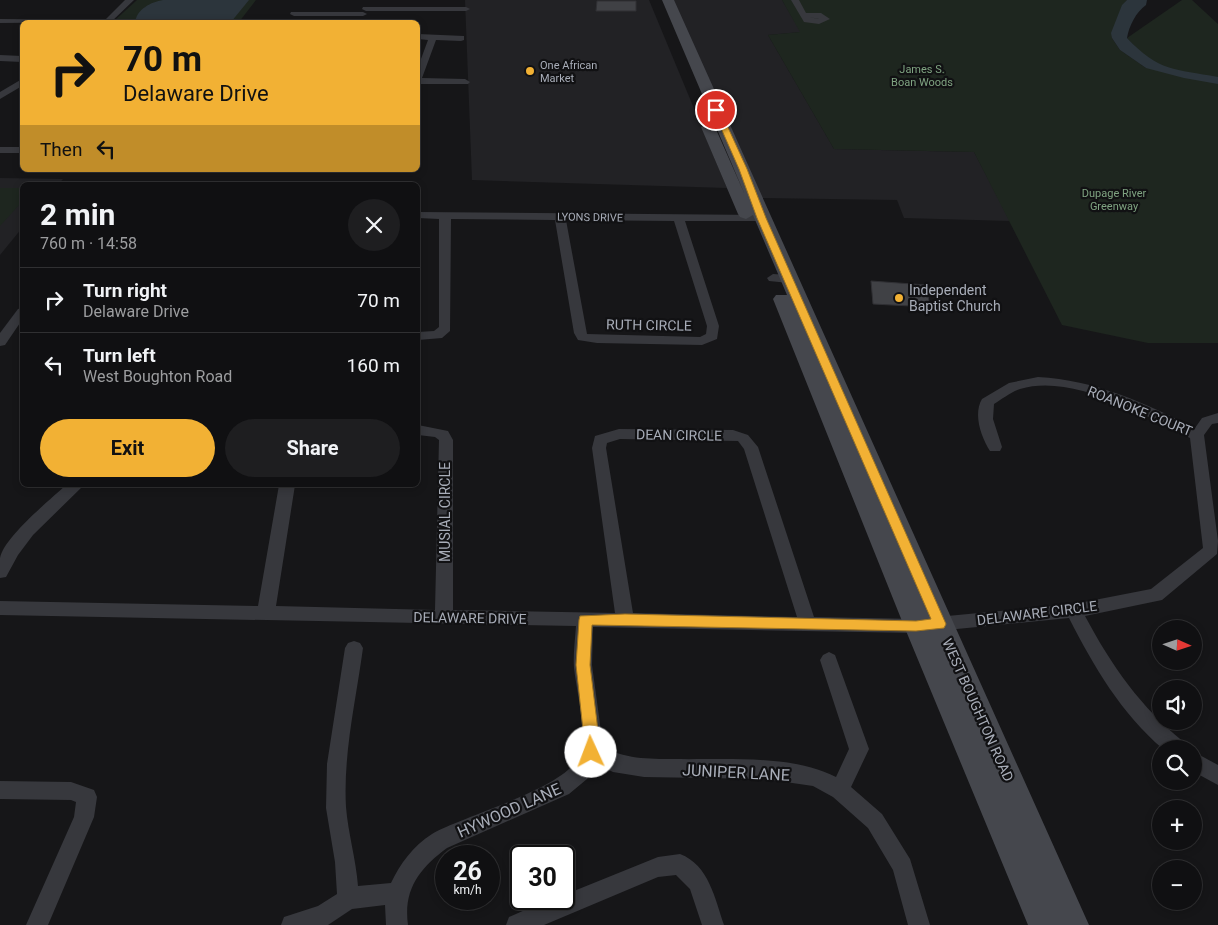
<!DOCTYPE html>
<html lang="en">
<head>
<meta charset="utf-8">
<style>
	:root { --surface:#101012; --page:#1e1e20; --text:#f1f3f6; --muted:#9c9d9f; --line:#303032; --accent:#f2b134 }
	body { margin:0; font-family:Roboto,sans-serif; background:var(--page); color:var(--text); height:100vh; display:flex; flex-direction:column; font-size:19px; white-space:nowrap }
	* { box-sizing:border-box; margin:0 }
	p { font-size:16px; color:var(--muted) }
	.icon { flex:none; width:28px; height:28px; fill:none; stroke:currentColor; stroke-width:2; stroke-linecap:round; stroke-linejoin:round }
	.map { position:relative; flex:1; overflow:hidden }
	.sheet { position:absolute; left:20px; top:182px; width:400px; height:305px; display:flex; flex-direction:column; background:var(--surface); border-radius:8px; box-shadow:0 2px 8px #0003,0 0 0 1px var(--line) }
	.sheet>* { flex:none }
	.guide { position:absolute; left:20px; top:20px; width:400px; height:152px; border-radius:8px; box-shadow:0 2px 8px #0003,0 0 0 1px var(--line); background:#f2b134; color:#111; overflow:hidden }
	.needle { width:32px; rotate:93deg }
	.controls { position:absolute; left:1152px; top:620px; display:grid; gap:10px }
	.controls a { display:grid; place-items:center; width:50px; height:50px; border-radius:50%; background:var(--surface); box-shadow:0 2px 8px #0003,0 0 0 1px var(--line); font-size:25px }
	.speed { position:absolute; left:435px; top:845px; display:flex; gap:10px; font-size:25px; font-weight:700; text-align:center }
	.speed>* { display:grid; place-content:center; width:65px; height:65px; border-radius:50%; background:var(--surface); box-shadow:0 2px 8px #0003,0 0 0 1px var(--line); line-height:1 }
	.speed small { font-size:12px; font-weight:400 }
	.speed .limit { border:2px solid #111; border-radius:8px; background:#fff; color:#111 }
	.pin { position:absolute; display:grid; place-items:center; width:42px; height:42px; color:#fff; margin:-21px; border:2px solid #fff; border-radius:50%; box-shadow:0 1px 5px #0007 }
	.me { position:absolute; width:55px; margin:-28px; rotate:358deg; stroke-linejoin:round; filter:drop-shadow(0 0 4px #0008) }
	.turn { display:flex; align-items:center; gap:18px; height:105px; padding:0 20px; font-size:22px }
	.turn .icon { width:65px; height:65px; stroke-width:2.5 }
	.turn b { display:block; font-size:35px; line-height:42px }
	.then { display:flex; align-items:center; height:48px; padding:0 20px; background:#0003; gap:10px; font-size:19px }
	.round { display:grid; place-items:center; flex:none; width:52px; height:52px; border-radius:26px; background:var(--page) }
	.overview { display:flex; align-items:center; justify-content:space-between; height:85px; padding:0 20px }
	h1 { font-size:30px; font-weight:700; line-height:38px }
	.cta { display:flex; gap:10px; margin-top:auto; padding:10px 20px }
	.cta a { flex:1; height:58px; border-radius:30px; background:var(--accent); color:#111; font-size:20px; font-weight:700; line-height:58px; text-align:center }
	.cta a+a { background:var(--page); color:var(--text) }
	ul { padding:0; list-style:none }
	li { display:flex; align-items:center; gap:15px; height:65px; padding:0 20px; border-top:1px solid var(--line) }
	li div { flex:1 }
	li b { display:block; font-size:19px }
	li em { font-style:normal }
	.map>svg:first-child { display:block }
	.built { fill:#222225 }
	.green { fill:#1e261f }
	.water { fill:#2c353c }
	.building { fill:#404145; stroke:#303034 }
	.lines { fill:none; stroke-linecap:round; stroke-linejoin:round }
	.minor { fill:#37383d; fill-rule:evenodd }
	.secondary { fill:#45474d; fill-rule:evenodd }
	.route { fill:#f2b134; stroke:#9d7322 }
	.poi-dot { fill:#f2b134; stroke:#111113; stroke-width:2 }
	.labels { text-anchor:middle; stroke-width:4.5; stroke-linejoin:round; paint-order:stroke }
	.far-poi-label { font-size:11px; fill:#a8adb8; stroke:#111113; text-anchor:start }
	.far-park-label { font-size:11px; fill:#7fa381; stroke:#111113 }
	.far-street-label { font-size:11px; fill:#a8adb8; stroke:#111113 }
	.poi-label { font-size:14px; fill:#a8adb8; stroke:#111113; text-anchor:start }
	.street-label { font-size:14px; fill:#a8adb8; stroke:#111113 }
	.near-street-label { font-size:16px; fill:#a8adb8; stroke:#111113 }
</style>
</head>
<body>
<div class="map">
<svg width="1218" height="925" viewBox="0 0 1218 925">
	<rect width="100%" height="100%" fill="#161618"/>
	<!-- built -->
	<g class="built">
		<polygon points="465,0 649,0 727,188 472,180"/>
		<polygon points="671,0 782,0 801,32 768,35 834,149 974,152 1010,221 904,218 897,200 757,198"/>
		<polygon points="0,178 63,179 58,185 22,185 22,228 0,255"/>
	</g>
	<!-- green -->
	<g class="green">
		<polygon points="137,0 256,0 239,22 113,22"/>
		<polygon points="782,0 1127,0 1122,6 1112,38 1120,50 1146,68 1152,61 1142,54 1127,38 1182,0 1192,0 1218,24 1218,343 1148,343 1062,325 974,152 834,149 768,35 800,32"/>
		<polygon points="0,188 22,188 22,202 0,226"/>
	</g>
	<!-- water -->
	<g class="water">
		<path d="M163,0H249L231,22H135C137,9 151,2 163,0Z"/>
		<path d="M1147,0L1146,5C1136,12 1129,26 1127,38C1159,72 1175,69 1218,77V84L1184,78L1146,68L1120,50L1112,38L1111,33L1122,5L1127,0Z"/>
	</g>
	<!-- building -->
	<g class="building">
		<polygon points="597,1 636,1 636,11 596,11"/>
		<polygon points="871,281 926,285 930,307 873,304"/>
	</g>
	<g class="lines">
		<!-- minor -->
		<g class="minor">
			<polygon points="125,0 134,0 111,22 0,23 0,19 99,20 103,22"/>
			<path d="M791,0H799L806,13H821L830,19L819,24L804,22ZM809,17L819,19H818Z"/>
			<polygon points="363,7 466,7 470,9 466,11 366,11 362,9"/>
			<polygon points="291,12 363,12 367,14 363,16 294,16 290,14"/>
			<polygon points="418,34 464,36 464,40 461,41 436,40 422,78 465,79 470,82 468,84 418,84 418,67 428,40 418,39"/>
			<polygon points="0,55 22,56 22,62 0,61"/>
			<polygon points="22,79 22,86 0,99 0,92"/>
			<rect x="0" y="147" width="22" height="6"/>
			<path d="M418,212L762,215L768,218L762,221H685L719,326L717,339L702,345L597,343L578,340L574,333L555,220L451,219L450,331L442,338L418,340V332L434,331L439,327V219L418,218ZM566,220L674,221L707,326L706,334L700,337L587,334Z"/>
			<polygon points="773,274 789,275 795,279 789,283 769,281 767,278"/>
			<polygon points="22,308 22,320 5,345 0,346 0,333 18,309"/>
			<path d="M1038,377C1095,380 1145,403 1195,428L1202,418L1218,413V423L1212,424L1204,435L1218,541L1217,554L1162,600L1085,616C1111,665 1141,708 1185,743L1188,749H1163C1121,713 1094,667 1069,618L916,633L593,627L592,665L602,739L601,746C624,759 648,759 674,759C724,760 792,754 836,777L849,749L820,660L823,655L829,652L835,655L869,749L851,787L882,814L910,859L930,925H908L893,870L868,828L833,797L813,786L765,779L644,777L613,772L596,764L587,779L569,794L447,848C420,868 403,889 408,925H386L385,905L352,909L328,925H281L284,917L318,906L337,894L335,862L326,808L327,764L345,648L348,643L354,641L360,643L363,648C356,700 343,754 346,807C348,833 356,859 358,886L391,883C400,864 413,846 432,834C463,816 570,787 579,755C587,728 577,695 574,668C573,655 575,640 576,626L0,615V601L258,606L279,485H295L276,606L435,610L439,440L435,437L418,435V425L448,431L453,440V610L615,613L592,448L595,436L619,429L733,430L748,435L758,447L814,617L916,619L1074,604L1151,589L1203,548L1190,438C1145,415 1072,373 1020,389C1011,392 1002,399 994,404L993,419L1002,447L1000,451H990C981,437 973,414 982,399L1009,383ZM620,439L738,441L744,449L797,617L633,613L606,448L607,443Z"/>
			<path d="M66,485H84L33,535L18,555L6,577L0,578C0,572 0,565 0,558C4,537 50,500 66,485Z"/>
			<polygon points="1194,752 1218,765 1218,785 1194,772"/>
			<polygon points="0,781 71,782 94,790 97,797 94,817 48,925 26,925 74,817 76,802 71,800 0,799"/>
			<path d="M680,854C709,865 715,899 724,925H702L690,889L676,875L658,877L544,925H506L509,917C526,910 545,899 564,899V895L658,857Z"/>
		</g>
		<!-- secondary -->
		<polygon class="secondary" points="662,0 674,0 1089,925 1028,925 904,626 773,299 776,295 787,295 753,215 746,219 740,217 738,214 701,127 708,123 715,127 745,195"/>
	</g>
	<!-- route -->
	<polygon class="route" points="716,108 720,110 747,169 766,218 946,624 944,628 916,631 592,625 590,665 599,739 596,756 591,758 585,756 583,752 584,739 576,665 579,620 580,616 625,614 916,621 931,619 757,218 739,169 713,110"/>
	<!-- markers -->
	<g class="poi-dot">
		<circle cx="530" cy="71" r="5"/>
		<circle cx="899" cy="298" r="5"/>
	</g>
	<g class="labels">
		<!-- far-poi labels -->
		<g class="far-poi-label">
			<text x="540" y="69">One African<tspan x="540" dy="13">Market</tspan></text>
		</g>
		<!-- far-park labels -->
		<g class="far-park-label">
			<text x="922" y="73">James S.<tspan x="922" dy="13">Boan Woods</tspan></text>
			<text x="1114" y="197">Dupage River<tspan x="1114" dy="13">Greenway</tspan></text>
		</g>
		<!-- far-street labels -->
		<g class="far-street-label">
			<text transform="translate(590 217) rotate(1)" y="4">LYONS DRIVE</text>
		</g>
		<!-- poi labels -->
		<g class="poi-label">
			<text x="909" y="295">Independent<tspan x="909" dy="16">Baptist Church</tspan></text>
		</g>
		<!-- street labels -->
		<g class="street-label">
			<text transform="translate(649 325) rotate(1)" y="5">RUTH CIRCLE</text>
			<text transform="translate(1140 411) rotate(22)" y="5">ROANOKE COURT</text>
			<text transform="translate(679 435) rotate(1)" y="5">DEAN CIRCLE</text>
			<text transform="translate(445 512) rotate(-90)" y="5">MUSIAL CIRCLE</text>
			<text transform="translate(1037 613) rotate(-7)" y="5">DELAWARE CIRCLE</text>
			<text transform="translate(470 618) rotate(1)" y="5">DELAWARE DRIVE</text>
			<text transform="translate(978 710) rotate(66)" y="5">WEST BOUGHTON ROAD</text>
		</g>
		<!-- near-street labels -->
		<g class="near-street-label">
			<text transform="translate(736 772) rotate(3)" y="6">JUNIPER LANE</text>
			<text transform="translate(509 810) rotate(-24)" y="6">HYWOOD LANE</text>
		</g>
	</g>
</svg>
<div class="controls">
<a><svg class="needle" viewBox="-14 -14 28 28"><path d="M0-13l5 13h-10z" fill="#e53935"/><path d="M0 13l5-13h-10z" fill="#9c9d9f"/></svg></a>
<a><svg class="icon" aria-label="sound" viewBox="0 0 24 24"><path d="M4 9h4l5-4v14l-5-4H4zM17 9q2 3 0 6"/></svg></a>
<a><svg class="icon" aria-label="search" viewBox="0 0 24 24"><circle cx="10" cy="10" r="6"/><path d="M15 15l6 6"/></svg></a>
<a>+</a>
<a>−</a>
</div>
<div class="speed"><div>26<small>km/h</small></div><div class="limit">30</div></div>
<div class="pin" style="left:716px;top:110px;background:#d93025"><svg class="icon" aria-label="arrive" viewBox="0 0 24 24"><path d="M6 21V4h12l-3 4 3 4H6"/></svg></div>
<svg class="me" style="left:591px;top:752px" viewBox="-20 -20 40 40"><circle r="19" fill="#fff"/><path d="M0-13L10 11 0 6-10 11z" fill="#f2b134"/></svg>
<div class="guide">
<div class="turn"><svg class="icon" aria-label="right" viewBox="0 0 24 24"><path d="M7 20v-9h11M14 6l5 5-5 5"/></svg><div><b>70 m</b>Delaware Drive</div></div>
<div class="then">Then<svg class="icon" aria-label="left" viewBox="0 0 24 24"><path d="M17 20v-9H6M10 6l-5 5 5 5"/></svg></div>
</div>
<section class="sheet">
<div class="overview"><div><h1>2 min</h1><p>760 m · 14:58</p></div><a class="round"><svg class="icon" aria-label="close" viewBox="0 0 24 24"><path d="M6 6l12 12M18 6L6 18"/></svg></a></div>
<ul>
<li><svg class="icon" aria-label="right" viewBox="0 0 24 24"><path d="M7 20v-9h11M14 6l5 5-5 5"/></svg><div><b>Turn right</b><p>Delaware Drive</p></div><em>70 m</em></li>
<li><svg class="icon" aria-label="left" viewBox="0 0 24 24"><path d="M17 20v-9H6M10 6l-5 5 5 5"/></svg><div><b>Turn left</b><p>West Boughton Road</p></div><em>160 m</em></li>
</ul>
<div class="cta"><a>Exit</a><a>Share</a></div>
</section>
</div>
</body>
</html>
